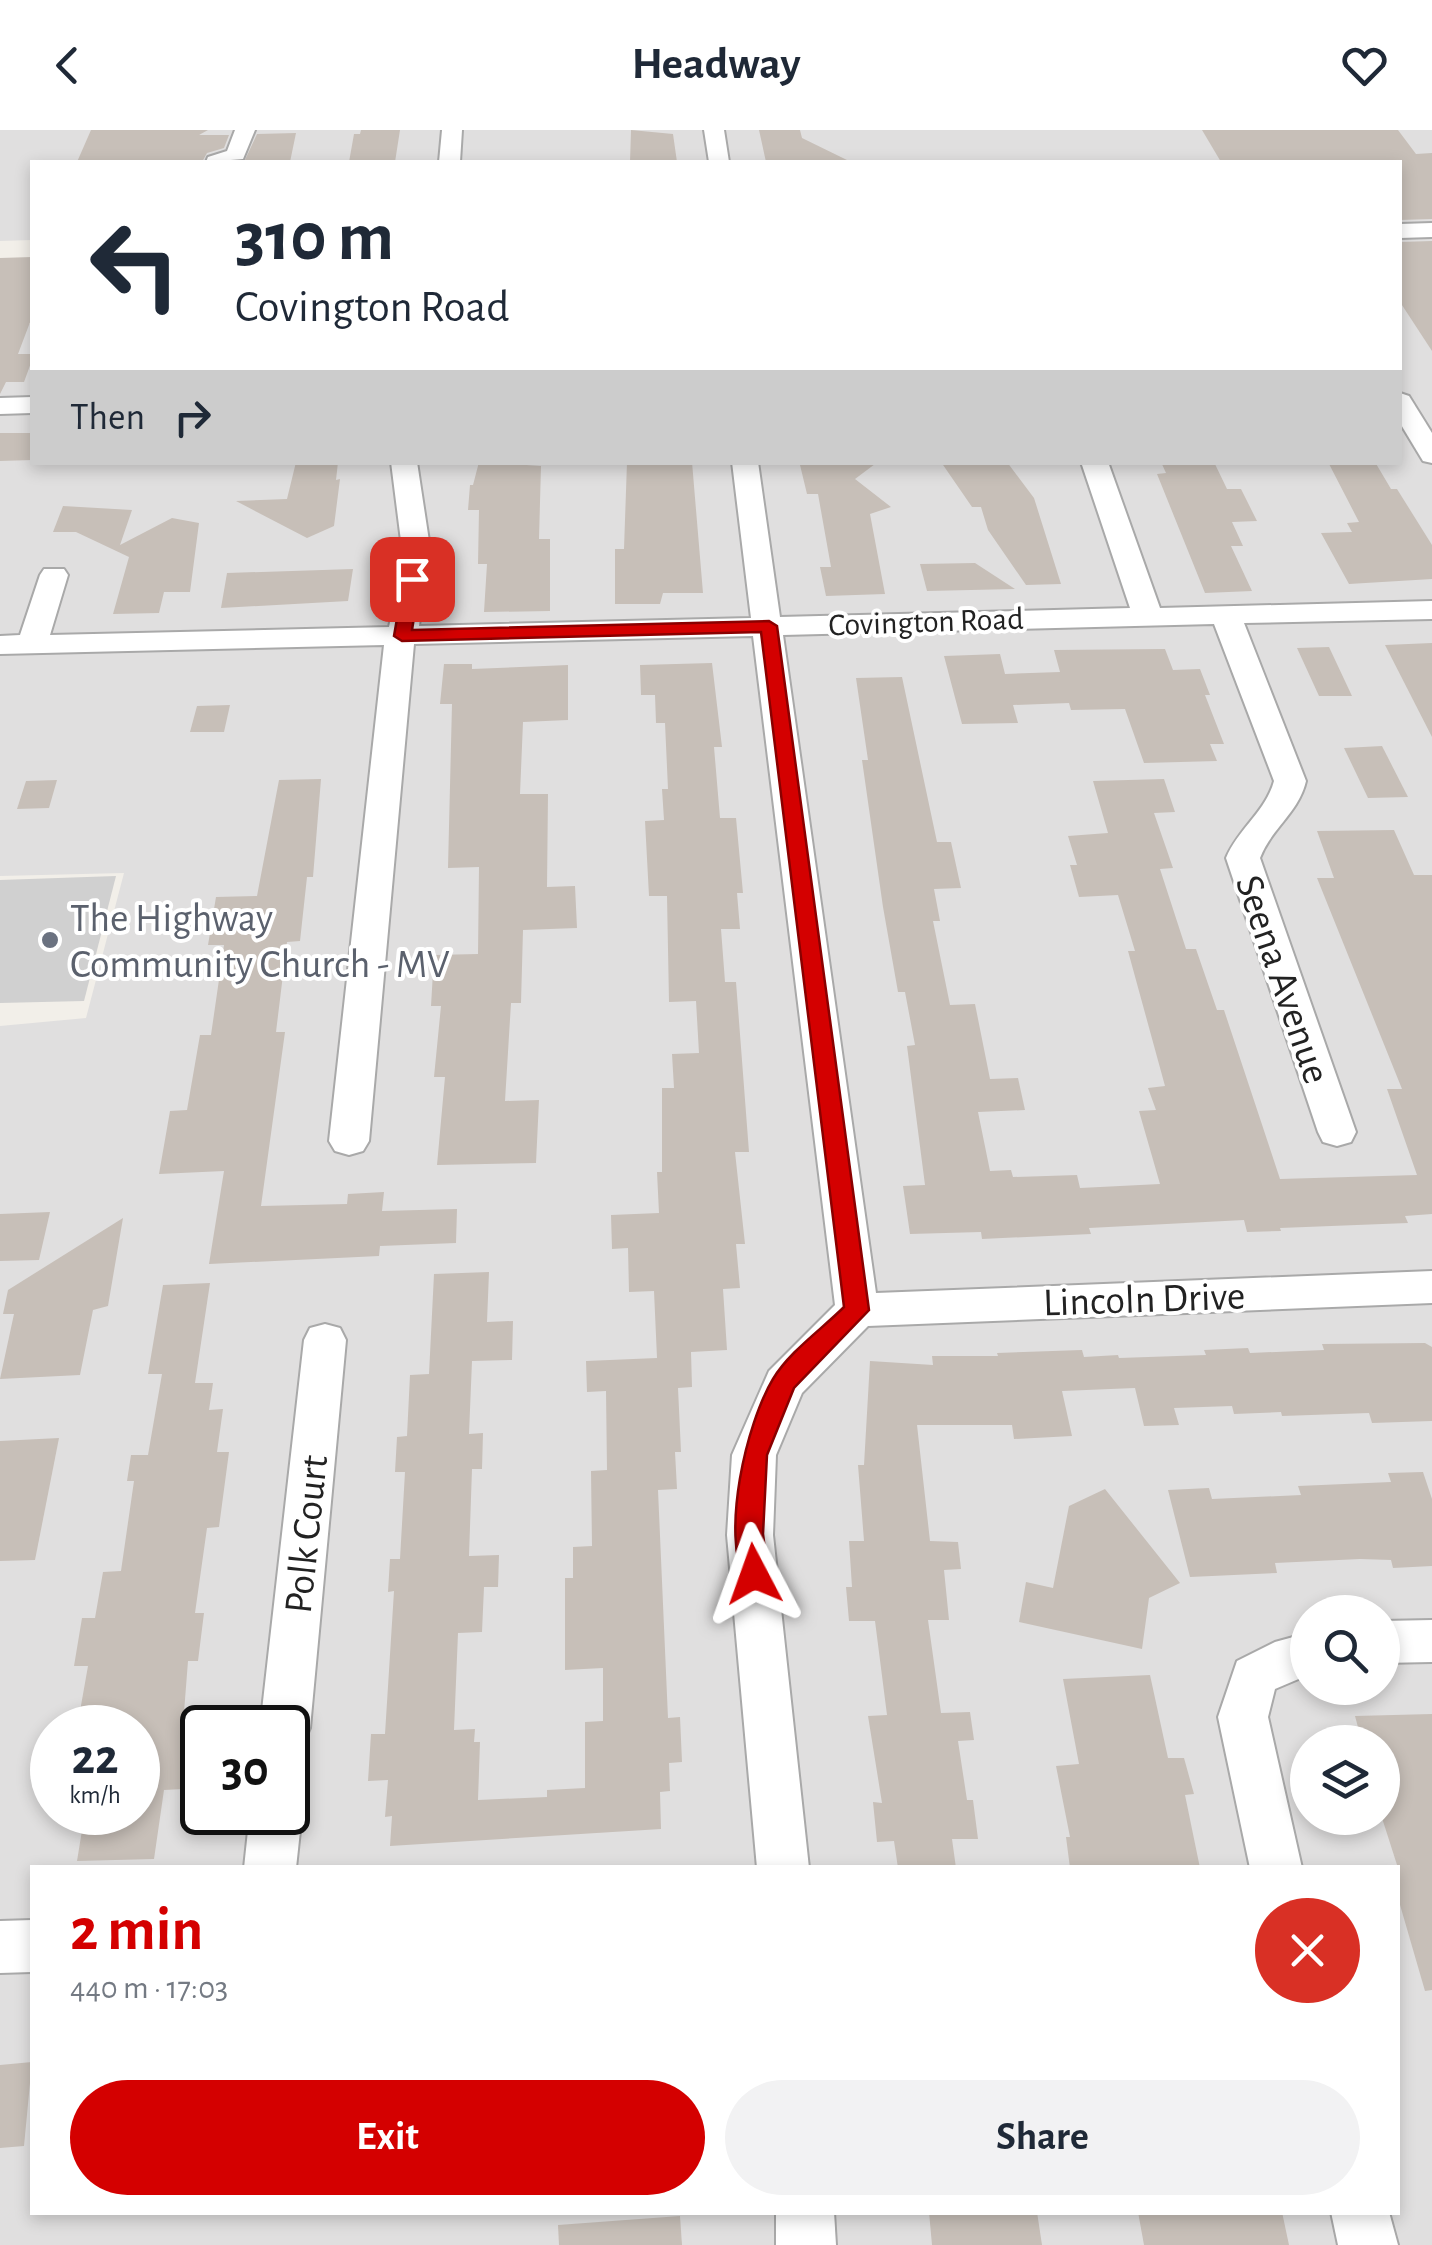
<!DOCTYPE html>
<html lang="en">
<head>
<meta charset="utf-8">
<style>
	:root { --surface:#fff; --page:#f2f2f3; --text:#1f2937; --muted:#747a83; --accent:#d40000 }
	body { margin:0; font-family:"Alegreya Sans",sans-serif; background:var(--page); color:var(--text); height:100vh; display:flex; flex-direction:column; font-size:38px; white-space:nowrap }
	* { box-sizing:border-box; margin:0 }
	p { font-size:32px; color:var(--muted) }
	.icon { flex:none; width:55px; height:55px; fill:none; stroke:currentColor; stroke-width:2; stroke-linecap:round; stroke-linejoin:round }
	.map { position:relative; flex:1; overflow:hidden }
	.details { position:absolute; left:30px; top:1735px; width:1370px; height:350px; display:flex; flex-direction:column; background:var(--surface); border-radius:0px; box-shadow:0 5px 15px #0003 }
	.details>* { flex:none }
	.banner { position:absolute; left:30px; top:30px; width:1372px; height:305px; border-radius:0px; box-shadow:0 5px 15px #0003; background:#fff; color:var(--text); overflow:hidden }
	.tools { position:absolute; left:1290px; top:1465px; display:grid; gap:20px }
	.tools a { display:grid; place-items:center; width:110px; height:110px; border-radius:50%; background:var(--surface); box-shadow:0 5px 15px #0003; font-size:50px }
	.speed { position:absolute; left:30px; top:1575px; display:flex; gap:20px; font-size:50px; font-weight:700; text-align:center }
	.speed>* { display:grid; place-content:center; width:130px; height:130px; border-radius:50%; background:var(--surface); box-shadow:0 5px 15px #0003; line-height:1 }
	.speed small { font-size:25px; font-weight:400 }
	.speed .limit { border:5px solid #111; border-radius:15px; background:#fff; color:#111 }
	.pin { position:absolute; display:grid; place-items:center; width:85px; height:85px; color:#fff; margin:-42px; border-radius:20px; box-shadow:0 5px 15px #0006 }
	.me { position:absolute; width:110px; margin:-55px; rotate:356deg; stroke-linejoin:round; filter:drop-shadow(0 0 8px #0008) }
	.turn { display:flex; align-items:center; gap:35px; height:210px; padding:0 40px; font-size:45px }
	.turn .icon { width:130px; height:130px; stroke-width:2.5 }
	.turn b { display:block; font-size:70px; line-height:85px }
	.then { display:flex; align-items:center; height:95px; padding:0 40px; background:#0003; gap:20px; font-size:38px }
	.round { display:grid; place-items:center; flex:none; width:105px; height:105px; border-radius:52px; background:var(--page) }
	.overview { display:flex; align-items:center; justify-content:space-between; height:170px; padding:0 40px }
	h1 { font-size:60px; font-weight:700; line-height:75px; color:var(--accent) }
	.button { display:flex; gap:20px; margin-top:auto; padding:20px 40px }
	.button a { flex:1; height:115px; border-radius:60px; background:var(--accent); color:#fff; font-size:40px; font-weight:700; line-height:115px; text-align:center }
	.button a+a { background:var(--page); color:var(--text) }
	header { display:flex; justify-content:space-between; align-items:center; height:130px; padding:0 40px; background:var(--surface); font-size:45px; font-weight:700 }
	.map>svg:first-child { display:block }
	.residential { fill:#e0dfdf; fill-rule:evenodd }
	.religious { fill:#d0d0d0 }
	.building { fill:#c7bfb8 }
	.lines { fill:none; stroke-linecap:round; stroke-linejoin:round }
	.minor-casing { stroke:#a9a9a9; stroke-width:4 }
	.minor { fill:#fff; fill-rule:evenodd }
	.route { fill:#d40000; stroke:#8a0000; stroke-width:2.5 }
	.worship-dot { fill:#6b7280; stroke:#fff; stroke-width:4 }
	.labels { text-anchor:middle; stroke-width:8; stroke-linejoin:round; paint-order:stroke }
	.far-street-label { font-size:32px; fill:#222; stroke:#fff }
	.worship-label { font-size:40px; fill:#5b616d; stroke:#fff; text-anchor:start }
	.street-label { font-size:40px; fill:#222; stroke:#fff }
</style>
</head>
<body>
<header><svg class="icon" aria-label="back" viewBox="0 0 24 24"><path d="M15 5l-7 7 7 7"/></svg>Headway<svg class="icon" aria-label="heart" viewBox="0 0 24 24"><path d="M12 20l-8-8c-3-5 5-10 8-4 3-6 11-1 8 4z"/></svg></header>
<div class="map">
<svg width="1432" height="2115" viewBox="0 0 1432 2115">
	<rect width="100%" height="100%" fill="#f2efe9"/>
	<!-- residential -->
	<path class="residential" d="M0,0H1432V2115H0V896L86,888L124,743L0,746V195L32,194V332H1400V32H32V110L0,111ZM1308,1482H1382V1558H1308ZM52,1598H138V1682H52ZM202,1598H288V1682H202ZM1308,1612H1382V1688H1308ZM32,1738H1398V2082H32Z"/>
	<!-- religious -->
	<polygon class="religious" points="116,746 84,871 0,873 0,750"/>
	<!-- building -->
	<g class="building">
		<polygon points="91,0 208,0 199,5 229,5 224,18 207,23 202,32 77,32"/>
		<polygon points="361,0 400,0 395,32 349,32 354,4 360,4"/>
		<polygon points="631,0 673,4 677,32 630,32"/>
		<polygon points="759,0 800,0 802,8 847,30 766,32"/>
		<polygon points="1202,0 1398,0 1416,24 1432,23 1432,89 1400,90 1400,32 1221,32"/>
		<polygon points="296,3 290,32 244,32 257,4"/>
		<polygon points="1432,111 1432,221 1400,172 1400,112"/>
		<polygon points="32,127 32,187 18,224 32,224 32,230 24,252 6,252 0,264 0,128"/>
		<polygon points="0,303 32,303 32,330 0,331"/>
		<polygon points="296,332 338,332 336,350 340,349 334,396 307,408 236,371 287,369"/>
		<polygon points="479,332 541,336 539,409 550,409 550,481 484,482 487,434 478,434 479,380 468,380 470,355 473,355"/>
		<polygon points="627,332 692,332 703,463 663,463 660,474 615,474 615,419 624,419"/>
		<polygon points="941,332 1007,332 1034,368 1061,454 1026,455 988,400 981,377 972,377"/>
		<polygon points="1161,332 1214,332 1227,359 1241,359 1257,391 1232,392 1243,416 1231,416 1252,461 1205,463 1157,344 1166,343"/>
		<polygon points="1328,332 1375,332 1391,359 1397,359 1432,415 1432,449 1349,454 1321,403 1352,402 1347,393 1359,392"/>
		<polygon points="875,334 855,349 891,377 870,384 885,464 826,466 820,437 831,437 818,364 807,364 800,335"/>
		<polygon points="63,376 132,380 120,415 172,388 199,393 190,462 164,462 159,483 113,484 129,427 76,402 53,402"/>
		<polygon points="975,433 1015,459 927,461 920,434"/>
		<polygon points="353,439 348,471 221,478 227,443"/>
		<polygon points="1432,513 1432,607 1385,515"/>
		<polygon points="1329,517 1352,566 1319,566 1297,518"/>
		<polygon points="1165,519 1173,540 1200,539 1210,565 1205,565 1224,614 1210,614 1217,631 1144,633 1125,579 1071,580 1069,573 1013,575 1018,593 962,594 944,526 1000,524 1005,544 1060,542 1054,520"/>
		<polygon points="712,533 722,617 714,617 720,688 736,688 743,763 737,763 740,799 721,799 725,852 736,852 749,1022 735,1022 745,1114 736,1114 740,1158 723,1159 727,1220 691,1222 692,1257 678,1258 681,1322 675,1322 677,1359 658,1360 668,1588 680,1587 682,1632 669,1633 670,1661 660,1662 661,1699 390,1716 392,1686 385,1687 388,1650 368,1651 371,1604 385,1604 394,1461 388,1462 390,1429 400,1429 405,1342 395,1342 397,1307 407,1306 410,1245 429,1244 434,1144 489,1142 487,1192 513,1191 512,1230 472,1231 469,1304 483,1303 482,1339 472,1339 469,1426 499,1425 498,1457 484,1457 482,1502 458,1503 454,1600 475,1599 474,1612 480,1612 478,1670 547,1667 547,1660 585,1658 585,1592 603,1591 603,1538 565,1540 565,1448 573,1448 573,1417 592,1416 591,1341 607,1340 606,1261 587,1262 586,1231 657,1228 654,1161 629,1162 628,1118 612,1119 611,1085 659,1083 657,1042 662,1042 662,958 674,958 672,924 699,923 696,871 669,872 667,766 649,766 645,691 664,690 662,659 668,659 665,593 656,593 655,565 641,565 640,535"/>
		<polygon points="444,534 472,534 472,539 568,535 568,590 523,592 520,664 548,664 547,757 575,756 577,798 523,800 521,873 511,873 505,971 539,970 536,1033 437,1035 445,947 434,947 441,876 431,876 434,825 478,824 479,737 448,738 452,574 440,574"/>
		<polygon points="902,547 937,712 951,712 961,758 934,759 940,791 933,791 950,875 975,874 990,949 1018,948 1025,980 978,982 990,1041 1011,1040 1013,1047 1077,1045 1080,1058 1160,1054 1139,981 1156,980 1148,958 1165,956 1128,821 1135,821 1118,765 1079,767 1070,735 1077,735 1068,706 1108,703 1093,651 1164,649 1175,682 1154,683 1173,738 1160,739 1186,819 1196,819 1217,880 1224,880 1280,1049 1417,1045 1387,959 1402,959 1317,748 1334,748 1317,701 1394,700 1414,745 1432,745 1432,1084 1405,1086 1408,1093 1280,1098 1281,1101 1247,1102 1244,1090 1089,1098 1091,1104 982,1109 981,1102 910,1104 903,1056 925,1055 907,916 915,915 905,862 898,862 883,777 862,630 868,630 856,548"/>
		<polygon points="230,575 224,602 190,602 197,576"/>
		<polygon points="1382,616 1408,667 1368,668 1344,618"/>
		<polygon points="321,649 313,747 307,747 300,811 287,812 276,902 285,902 261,1076 347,1074 348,1064 384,1062 382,1081 457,1079 456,1113 380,1116 379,1126 209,1134 224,1041 159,1044 170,981 187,980 200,905 211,905 224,815 208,815 216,767 257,766 279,650"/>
		<polygon points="57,650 49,678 17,679 26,651"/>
		<polygon points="50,1082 39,1130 0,1131 0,1084"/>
		<polygon points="123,1088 108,1176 93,1180 80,1245 0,1249 14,1184 3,1184 8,1160"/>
		<polygon points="210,1153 195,1253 213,1253 209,1280 223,1279 217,1322 229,1322 219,1397 207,1398 195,1483 204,1483 198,1531 188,1531 182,1608 190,1608 183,1659 164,1660 154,1729 77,1731 85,1682 138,1682 138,1598 77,1598 88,1536 74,1536 82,1488 95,1488 103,1442 121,1441 134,1351 127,1351 131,1325 148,1325 162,1244 148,1244 163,1155"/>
		<polygon points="1425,1213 1432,1217 1432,1291 1372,1293 1369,1283 1282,1286 1281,1282 1234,1284 1232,1276 1174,1278 1179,1295 1144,1296 1135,1258 1062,1261 1072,1306 1014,1309 1012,1295 917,1295 930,1411 958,1412 961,1439 944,1440 949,1490 928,1490 941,1583 970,1582 974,1610 958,1611 967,1670 973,1670 978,1709 952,1709 956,1738 898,1738 894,1711 877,1712 873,1672 882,1673 868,1586 887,1585 875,1491 849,1491 846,1457 852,1457 849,1411 864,1411 858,1335 864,1335 870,1231 933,1235 932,1226 998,1226 997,1223 1082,1220 1084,1227 1118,1225 1119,1228 1206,1225 1204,1220 1248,1218 1250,1223 1324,1220 1322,1214"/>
		<polygon points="59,1308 35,1430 0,1431 0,1311"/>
		<polygon points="1423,1342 1432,1369 1432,1436 1393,1438 1391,1430 1360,1429 1275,1433 1277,1443 1190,1447 1168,1360 1209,1358 1212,1369 1301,1365 1298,1356 1391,1352 1388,1343"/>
		<polygon points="1105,1359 1180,1453 1149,1468 1142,1519 1019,1492 1026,1452 1053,1458 1069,1376"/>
		<polygon points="1150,1545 1168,1628 1184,1628 1194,1664 1185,1665 1200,1738 1070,1738 1066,1707 1070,1707 1056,1636 1079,1634 1063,1549"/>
		<polygon points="1432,1584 1432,1860 1425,1861 1398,1768 1398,1738 1382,1688 1382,1612 1362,1612 1355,1586"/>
		<polygon points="32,1932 24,2016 0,2018 0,1935"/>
		<polygon points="929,2082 1037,2082 1042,2115 932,2115"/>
		<polygon points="1138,2082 1282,2082 1289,2115 1144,2115"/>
		<polygon points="680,2086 682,2115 559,2115 558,2095"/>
	</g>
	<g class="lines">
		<defs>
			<g id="minor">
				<polygon points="235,0 255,0 243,29 206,32 208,27 227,21"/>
				<polygon points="442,0 462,0 460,32 439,32"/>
				<polygon points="704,0 724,0 729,32 709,32"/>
				<polygon points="1432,93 1432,107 1400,108 1400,94"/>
				<polygon points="1400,263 1409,266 1432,303 1432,333 1423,331 1400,293"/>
				<polygon points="32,267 32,283 0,284 0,268"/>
				<path d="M391,332H417L429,411L419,496L751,488L732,332H758L780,487L1130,478L1081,332H1108L1160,478L1432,471V489L1244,493L1306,651C1299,682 1271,699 1260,728L1356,1002L1351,1012L1337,1016L1323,1012L1318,1002L1226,728C1238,699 1266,681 1274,651L1214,494L783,505L876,1163L1432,1141V1173L868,1196L802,1263L776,1325L773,1405L809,1738H757L727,1405L732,1325L769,1241L835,1175L753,506L414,514L369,1011L363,1021L349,1025L335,1021L329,1011L384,515L0,524V506L20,505L40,445L44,439H64L68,445L50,505L389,497L397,458L401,411Z"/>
				<polygon points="325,1194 340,1198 346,1210 310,1598 303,1614 288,1619 288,1598 260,1598 304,1210 310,1198"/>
				<polygon points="1432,1490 1432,1532 1382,1533 1382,1491"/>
				<polygon points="1308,1503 1308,1545 1275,1559 1268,1587 1302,1738 1250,1738 1218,1587 1237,1531 1275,1512"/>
				<polygon points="288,1663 294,1665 302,1682 296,1738 244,1738 250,1682 288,1682"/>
				<polygon points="32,1790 32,1842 0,1843 0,1791"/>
				<polygon points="776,2082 834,2082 836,2115 776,2115"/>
				<polygon points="1331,2082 1389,2082 1398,2115 1338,2115"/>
			</g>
		</defs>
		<!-- minor casing -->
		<use href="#minor" class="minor-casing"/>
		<!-- minor -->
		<use href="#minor" class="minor"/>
	</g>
	<!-- route -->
	<path class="route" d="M412,444L420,449L412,500L769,491L777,496L869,1180L794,1258L767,1325L763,1404L768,1444L764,1452L754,1455L745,1452C721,1403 746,1294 773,1249C789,1222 822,1199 844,1177L761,502L402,511L394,506L404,449Z"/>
	<!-- markers -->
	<circle class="worship-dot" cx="50" cy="810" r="10"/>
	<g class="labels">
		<!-- far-street labels -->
		<g class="far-street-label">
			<text transform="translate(926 491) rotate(-2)" y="11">Covington Road</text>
		</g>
		<!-- worship labels -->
		<g class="worship-label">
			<text x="70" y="801">The Highway<tspan x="70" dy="46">Community Church - MV</tspan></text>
		</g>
		<!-- street labels -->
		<g class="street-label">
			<text transform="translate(1284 849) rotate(71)" y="14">Seena Avenue</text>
			<text transform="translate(1144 1168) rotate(-2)" y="14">Lincoln Drive</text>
			<text transform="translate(305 1404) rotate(-84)" y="14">Polk Court</text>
		</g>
	</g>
</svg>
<div class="tools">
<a><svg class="icon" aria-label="search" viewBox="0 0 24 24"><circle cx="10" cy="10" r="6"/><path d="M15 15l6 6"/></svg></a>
<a><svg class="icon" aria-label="layers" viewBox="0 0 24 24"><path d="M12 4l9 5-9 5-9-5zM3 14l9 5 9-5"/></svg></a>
</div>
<div class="speed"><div>22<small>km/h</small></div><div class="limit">30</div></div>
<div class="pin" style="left:412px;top:449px;background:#d93025"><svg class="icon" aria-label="arrive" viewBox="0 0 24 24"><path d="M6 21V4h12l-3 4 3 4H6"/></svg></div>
<svg class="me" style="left:754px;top:1444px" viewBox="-20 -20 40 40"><path d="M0-17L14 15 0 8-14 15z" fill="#d40000" stroke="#fff" stroke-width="4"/></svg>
<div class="banner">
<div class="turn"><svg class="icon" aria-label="left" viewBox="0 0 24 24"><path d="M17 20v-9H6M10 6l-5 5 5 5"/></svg><div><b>310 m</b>Covington Road</div></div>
<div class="then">Then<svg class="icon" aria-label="right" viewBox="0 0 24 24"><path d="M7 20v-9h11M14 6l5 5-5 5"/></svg></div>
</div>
<section class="details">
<div class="overview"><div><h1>2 min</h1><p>440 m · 17:03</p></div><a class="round" style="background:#d93025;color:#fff"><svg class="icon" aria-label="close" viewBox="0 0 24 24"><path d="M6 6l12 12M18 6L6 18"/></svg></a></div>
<div class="button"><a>Exit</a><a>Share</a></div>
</section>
</div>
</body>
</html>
